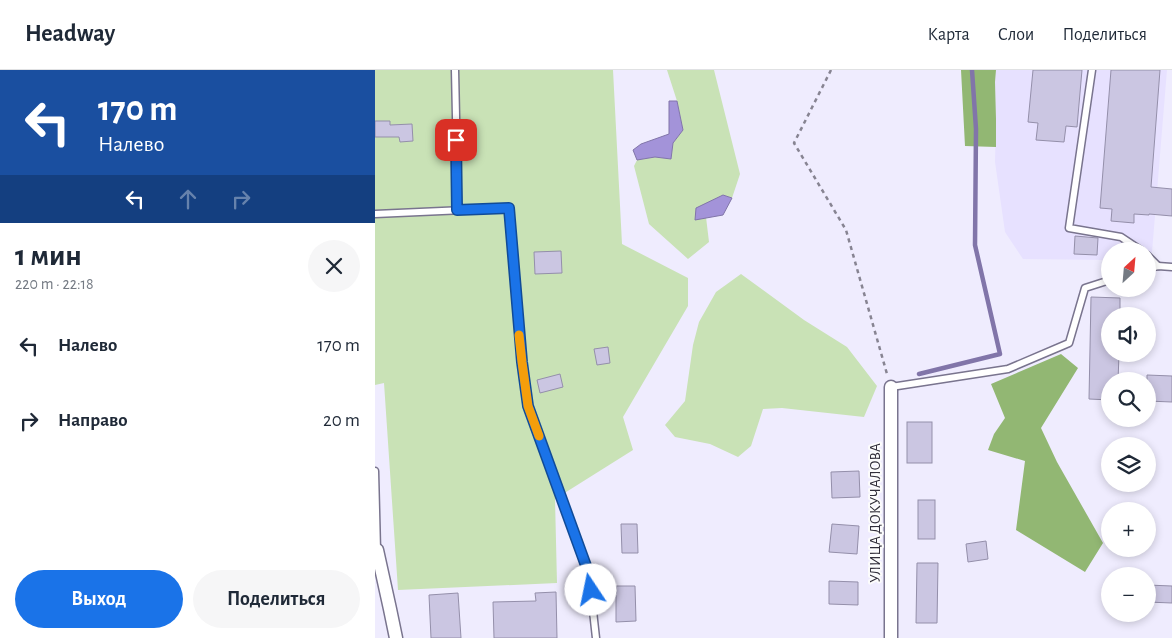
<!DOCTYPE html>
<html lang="ru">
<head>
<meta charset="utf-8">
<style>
	:root { --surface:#fff; --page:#f6f6f7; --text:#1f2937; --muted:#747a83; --line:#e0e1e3; --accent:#1a73e8 }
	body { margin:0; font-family:"Alegreya Sans",sans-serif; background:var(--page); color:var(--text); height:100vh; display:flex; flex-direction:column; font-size:19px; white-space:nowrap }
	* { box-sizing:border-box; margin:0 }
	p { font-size:16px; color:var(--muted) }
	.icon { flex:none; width:28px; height:28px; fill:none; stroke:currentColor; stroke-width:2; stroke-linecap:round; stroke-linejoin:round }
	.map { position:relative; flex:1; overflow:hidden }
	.details { display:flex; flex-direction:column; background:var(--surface); width:375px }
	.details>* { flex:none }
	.hud { background:#1a4fa0; color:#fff; overflow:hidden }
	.needle { width:32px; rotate:26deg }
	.fabs { position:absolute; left:726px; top:172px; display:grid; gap:10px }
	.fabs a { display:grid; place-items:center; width:55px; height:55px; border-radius:50%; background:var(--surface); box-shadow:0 2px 8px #0003; font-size:25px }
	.pin { position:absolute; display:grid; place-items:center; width:42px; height:42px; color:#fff; margin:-21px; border-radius:10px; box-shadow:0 2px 8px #0006 }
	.me { position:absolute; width:55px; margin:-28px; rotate:349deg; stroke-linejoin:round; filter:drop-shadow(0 0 4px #0008) }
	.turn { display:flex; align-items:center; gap:18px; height:105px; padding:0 15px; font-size:22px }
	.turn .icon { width:65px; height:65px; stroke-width:2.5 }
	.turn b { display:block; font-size:35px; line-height:42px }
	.lanes { display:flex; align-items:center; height:48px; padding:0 15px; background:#0003; justify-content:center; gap:25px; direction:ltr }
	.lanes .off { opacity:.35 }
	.round { display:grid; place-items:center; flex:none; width:52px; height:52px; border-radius:26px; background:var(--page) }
	.summary { display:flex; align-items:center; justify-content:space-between; height:85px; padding:0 15px }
	h1 { font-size:30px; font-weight:700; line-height:38px }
	.action { display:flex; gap:10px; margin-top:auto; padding:10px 15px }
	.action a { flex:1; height:58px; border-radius:30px; background:var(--accent); color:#fff; font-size:20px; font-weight:700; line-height:58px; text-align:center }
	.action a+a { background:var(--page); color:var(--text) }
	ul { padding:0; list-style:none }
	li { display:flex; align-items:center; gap:15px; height:75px; padding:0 15px }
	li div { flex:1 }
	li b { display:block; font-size:19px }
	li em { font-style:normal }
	header { display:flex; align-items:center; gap:30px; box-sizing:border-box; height:70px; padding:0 25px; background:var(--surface); border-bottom:1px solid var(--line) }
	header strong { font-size:24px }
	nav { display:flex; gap:28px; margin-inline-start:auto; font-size:18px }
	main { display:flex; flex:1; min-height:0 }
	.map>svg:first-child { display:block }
	.built { fill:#e7e1ff }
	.green { fill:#c9e2b6 }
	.forest { fill:#92b773 }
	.water { fill:#a393d9; stroke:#8175a9 }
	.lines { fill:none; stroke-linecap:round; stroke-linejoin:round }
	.stream { stroke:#8175a9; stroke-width:4.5 }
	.building { fill:#cbc6e2; stroke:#948faa }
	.lane-casing { stroke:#79748e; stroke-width:9 }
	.street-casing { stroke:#79748e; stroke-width:15 }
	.path { stroke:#878492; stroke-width:2.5; stroke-dasharray:4 4; stroke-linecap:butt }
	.lane { stroke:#fff; stroke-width:6 }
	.street { stroke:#fff; stroke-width:12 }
	.route-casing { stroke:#114b97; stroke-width:12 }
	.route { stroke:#1a73e8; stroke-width:9 }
	.slow { stroke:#f59e0b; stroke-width:9 }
	.labels { text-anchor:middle; stroke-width:4; stroke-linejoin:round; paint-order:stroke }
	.street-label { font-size:15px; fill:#312e3a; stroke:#fcfcfc }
</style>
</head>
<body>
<header>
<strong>Headway</strong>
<nav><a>Карта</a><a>Слои</a><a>Поделиться</a></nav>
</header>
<main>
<section class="details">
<div class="hud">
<div class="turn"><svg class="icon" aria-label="left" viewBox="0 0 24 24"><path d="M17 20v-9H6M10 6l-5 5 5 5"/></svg><div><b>170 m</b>Налево</div></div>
<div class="lanes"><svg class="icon" aria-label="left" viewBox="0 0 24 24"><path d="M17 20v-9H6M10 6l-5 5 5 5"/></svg><svg class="icon off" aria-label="ahead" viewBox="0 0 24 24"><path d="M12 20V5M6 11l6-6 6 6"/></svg><svg class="icon off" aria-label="right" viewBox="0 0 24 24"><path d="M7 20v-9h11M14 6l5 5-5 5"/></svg></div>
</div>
<div class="summary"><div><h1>1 мин</h1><p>220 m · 22:18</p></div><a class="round"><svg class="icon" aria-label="close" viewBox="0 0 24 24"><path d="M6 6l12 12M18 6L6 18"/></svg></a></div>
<ul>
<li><svg class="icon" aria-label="left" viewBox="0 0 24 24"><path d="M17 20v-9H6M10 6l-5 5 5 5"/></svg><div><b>Налево</b></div><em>170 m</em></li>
<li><svg class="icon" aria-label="right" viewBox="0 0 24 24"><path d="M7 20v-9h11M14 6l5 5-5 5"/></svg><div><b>Направо</b></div><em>20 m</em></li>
</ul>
<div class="action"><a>Выход</a><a>Поделиться</a></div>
</section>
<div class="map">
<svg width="797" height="568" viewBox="0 0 797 568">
	<rect width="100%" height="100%" fill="#efecfe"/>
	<!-- built -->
	<polygon class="built" points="621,0 792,0 777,182 773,186 772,181 735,181 735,190 648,189 630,162 620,92 621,49 620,12"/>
	<!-- green -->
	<g class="green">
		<polygon points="0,0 238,0 247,174 313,208 313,236 248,347 258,380 180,429 182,513 23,520 9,313 0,315"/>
		<polygon points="292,0 339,0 365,104 357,128 348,125 321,150 331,147 334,172 313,189 274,154 259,96 262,90 280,87 296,89 298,73 308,60 302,31"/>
		<polygon points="366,204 429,250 472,277 502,316 489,347 407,338 388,339 376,376 363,387 335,374 300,367 290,355 310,331 318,275 324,252 341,222"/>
	</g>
	<!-- forest -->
	<g class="forest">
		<polygon points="586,0 621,0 620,12 621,49 621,77 590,76"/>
		<polygon points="686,284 703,298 666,358 682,392 728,473 710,502 641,460 650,391 613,380 619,364 630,348 616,314"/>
	</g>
	<!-- water -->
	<g class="water">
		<polygon points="294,31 302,31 308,60 298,73 296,89 280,87 262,90 258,80 266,74 294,64"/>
		<polygon points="348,125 357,128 348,145 320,150 321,138"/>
	</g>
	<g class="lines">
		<!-- stream -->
		<polyline class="stream" points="544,304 625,284 600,175 601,59 597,0"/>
	</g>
	<!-- building -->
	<g class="building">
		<polygon points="658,0 707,0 702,57 691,56 689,72 661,70 663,53 653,52"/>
		<polygon points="736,0 785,0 776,117 797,119 797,146 774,144 774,145 759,144 759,153 736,151 737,139 725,138"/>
		<polygon points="0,51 15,51 15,55 37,54 38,71 25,72 24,67 0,67"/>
		<polygon points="700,166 723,168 722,185 699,184"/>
		<polygon points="186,181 187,203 160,204 159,182"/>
		<polygon points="716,227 745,228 745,246 735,246 735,284 744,284 743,311 735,311 735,330 714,329"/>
		<polygon points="233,277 235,293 222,295 219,279"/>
		<polygon points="185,304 188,317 165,323 162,310"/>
		<polygon points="772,305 797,306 797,332 772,331"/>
		<rect x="532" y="352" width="25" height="41"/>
		<polygon points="484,401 485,427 457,428 456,402"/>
		<rect x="543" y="430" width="17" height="39"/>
		<polygon points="246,454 262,454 263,483 247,483"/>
		<polygon points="457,454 484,456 482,484 454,482"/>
		<polygon points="611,471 613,489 593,492 591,474"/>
		<polygon points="542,493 563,493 562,553 541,553"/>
		<polygon points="454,511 483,512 483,535 454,534"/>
		<polygon points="772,515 797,516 797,533 772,532"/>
		<polygon points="241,516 260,516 261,551 241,552"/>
		<polygon points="181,522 182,568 119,568 118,532 161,531 160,523"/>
		<polygon points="83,523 86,568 56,568 54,525"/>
	</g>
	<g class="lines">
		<defs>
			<g id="lane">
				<polyline points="80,0 83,140"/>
				<polyline points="717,0 694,158 746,167 767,181"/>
				<polyline points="0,144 134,138 147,292 153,335 214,505 221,568"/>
				<polyline points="772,185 783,196"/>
				<polyline points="772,199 783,196 797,197"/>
				<polyline points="516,317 633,299 694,273 710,218 735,210"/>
				<polyline points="0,401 2,480"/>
			</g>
			<g id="street">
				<polyline points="516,317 516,568"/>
				<polyline points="2,480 15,539 21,568"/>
			</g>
		</defs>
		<!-- lane casing -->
		<use href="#lane" class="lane-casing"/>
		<!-- street casing -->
		<use href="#street" class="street-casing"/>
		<!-- path -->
		<polyline class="path" points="456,0 419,73 471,160 512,304"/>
		<!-- lane -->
		<use href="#lane" class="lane"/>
		<!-- street -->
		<use href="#street" class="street"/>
	</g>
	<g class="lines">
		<defs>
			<polyline id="route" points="81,70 82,140 134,138 147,292 153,336 214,504 216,520"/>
		</defs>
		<!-- route casing -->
		<use href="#route" class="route-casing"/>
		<!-- route -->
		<use href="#route" class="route"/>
		<!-- slow -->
		<polyline class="slow" points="144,265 147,292 153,336 164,366"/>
	</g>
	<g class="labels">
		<!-- street labels -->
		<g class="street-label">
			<text transform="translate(500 443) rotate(-90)" y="5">УЛИЦА ДОКУЧАЛОВА</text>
		</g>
	</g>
</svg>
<div class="fabs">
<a><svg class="needle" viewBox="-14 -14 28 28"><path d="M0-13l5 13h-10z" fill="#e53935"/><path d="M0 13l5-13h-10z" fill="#747a83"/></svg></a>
<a><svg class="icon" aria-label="sound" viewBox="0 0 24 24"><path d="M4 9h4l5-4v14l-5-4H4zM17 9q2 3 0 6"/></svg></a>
<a><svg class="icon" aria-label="search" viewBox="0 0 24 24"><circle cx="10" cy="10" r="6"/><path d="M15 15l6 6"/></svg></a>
<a><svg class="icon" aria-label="layers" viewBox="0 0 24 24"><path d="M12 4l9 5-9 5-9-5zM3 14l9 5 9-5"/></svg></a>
<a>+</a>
<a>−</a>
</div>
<div class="pin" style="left:81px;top:70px;background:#d93025"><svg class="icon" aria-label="arrive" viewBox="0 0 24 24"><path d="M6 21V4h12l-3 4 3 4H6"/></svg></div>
<svg class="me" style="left:216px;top:520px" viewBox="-20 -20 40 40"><circle r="19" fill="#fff"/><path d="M0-13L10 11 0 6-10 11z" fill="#1a73e8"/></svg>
</div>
</main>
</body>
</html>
